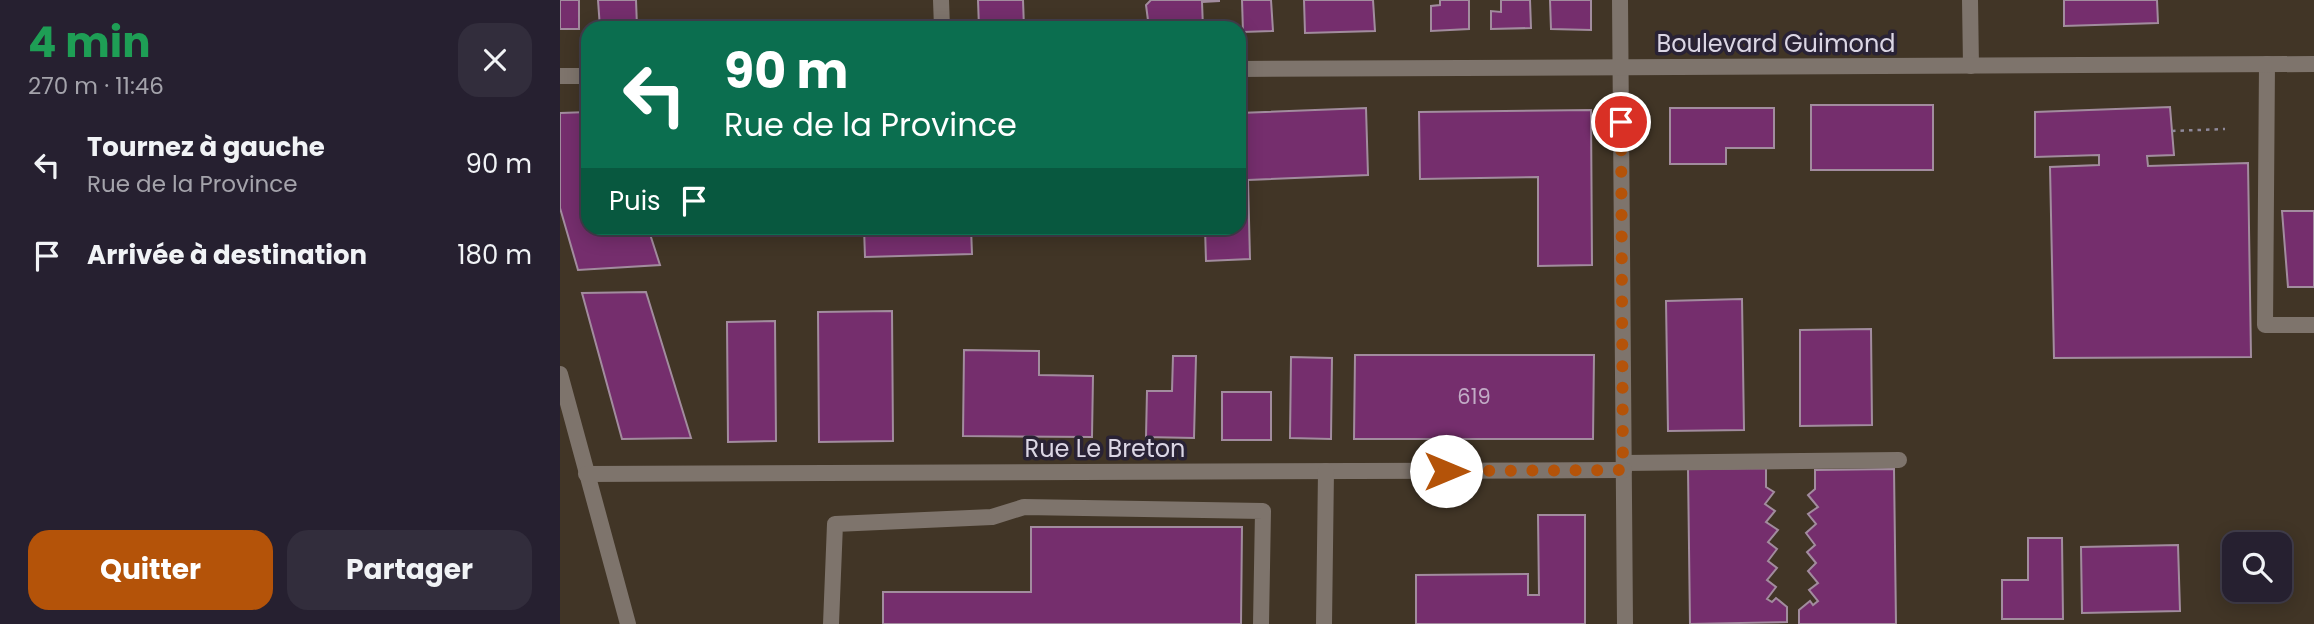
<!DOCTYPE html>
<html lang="fr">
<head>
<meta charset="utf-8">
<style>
	:root { --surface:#262030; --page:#322d3c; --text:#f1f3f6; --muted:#a4a3ab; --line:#423e4c; --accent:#b45309 }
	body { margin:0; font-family:Poppins,sans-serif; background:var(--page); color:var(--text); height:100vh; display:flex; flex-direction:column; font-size:26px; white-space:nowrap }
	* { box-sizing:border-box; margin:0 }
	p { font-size:23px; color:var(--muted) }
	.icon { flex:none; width:38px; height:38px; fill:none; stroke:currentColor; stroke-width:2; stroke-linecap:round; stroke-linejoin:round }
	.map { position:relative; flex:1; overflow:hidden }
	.sheet { display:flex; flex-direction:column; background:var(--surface); width:560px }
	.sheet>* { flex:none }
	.top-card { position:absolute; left:21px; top:21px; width:665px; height:214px; border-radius:21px; box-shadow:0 4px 18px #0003,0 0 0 2px var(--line); background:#0b6e4f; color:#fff; overflow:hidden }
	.tools { position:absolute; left:1662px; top:532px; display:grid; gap:14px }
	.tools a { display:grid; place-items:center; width:70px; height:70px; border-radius:14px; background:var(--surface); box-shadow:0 4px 18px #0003,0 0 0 2px var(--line); font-size:35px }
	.pin { position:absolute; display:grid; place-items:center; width:60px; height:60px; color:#fff; margin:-30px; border:4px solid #fff; border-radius:50%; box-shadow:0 2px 7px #0007 }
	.me { position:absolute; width:77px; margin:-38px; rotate:90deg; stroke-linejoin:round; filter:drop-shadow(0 0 5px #0008) }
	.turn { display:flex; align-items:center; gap:24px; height:147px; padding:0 28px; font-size:32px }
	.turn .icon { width:91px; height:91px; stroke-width:2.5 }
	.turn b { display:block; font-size:49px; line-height:60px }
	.then { display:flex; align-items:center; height:66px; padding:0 28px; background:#0003; gap:14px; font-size:26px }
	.round { display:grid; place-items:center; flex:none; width:74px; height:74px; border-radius:21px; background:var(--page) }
	.summary { display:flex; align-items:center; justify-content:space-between; height:119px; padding:0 28px }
	h1 { font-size:42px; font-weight:700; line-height:52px; color:#1e9e55 }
	.cta { display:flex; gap:14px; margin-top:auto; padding:14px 28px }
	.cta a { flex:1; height:80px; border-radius:21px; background:var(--accent); color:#fff; font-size:28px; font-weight:700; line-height:80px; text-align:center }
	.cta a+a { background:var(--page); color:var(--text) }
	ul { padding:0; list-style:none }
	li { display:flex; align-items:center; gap:21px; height:91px; padding:0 28px }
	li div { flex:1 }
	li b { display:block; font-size:26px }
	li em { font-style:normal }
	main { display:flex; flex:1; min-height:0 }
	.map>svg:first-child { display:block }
	.industrial { fill:#413526; fill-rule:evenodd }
	.building { fill:#752e6d; stroke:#a28c9e; stroke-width:2 }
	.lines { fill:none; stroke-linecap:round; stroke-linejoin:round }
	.path { stroke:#8f899a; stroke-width:2.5; stroke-dasharray:3.5 5; stroke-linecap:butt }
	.minor { stroke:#7e746c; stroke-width:16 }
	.route { stroke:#b45309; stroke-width:12; stroke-dasharray:0 21.6 }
	.labels { text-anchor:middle; stroke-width:7; stroke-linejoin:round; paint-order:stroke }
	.number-label { font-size:21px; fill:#c2acc6 }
	.street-label { font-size:24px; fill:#dbd6e4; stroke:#292235 }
</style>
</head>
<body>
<main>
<section class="sheet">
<div class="summary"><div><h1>4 min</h1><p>270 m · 11:46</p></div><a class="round"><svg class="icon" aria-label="close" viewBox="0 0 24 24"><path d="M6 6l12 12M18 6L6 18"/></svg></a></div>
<ul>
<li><svg class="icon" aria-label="left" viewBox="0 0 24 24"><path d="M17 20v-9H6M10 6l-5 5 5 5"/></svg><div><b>Tournez à gauche</b><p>Rue de la Province</p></div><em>90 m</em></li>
<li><svg class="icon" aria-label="arrive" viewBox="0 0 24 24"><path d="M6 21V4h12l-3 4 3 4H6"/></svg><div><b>Arrivée à destination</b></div><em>180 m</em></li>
</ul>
<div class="cta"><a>Quitter</a><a>Partager</a></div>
</section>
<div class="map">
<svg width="1754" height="624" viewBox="0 0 1754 624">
	<rect width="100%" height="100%" fill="#332b40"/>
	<!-- industrial -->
	<path class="industrial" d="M0,0H1754V624H0ZM28,28H679V228H28ZM1675,544H1720V590H1675Z"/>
	<!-- building -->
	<g class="building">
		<rect x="0" y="0" width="19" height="29"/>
		<polygon points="38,0 76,0 77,27 40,28"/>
		<polygon points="418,0 463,0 464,28 419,28"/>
		<polygon points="591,0 659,0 659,1 642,2 643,28 589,28 586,5"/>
		<polygon points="682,0 711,0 713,31 683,32"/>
		<polygon points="744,0 813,0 815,31 745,33"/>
		<polygon points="880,0 909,0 909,29 871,31 871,6 880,5"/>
		<polygon points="941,0 970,0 971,28 931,29 931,11 941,12"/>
		<polygon points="990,0 1031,0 1031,30 991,29"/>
		<polygon points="1504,0 1597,0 1598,23 1504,26"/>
		<rect x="1251" y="105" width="122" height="65"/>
		<polygon points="1610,107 1614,155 1587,156 1588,166 1688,163 1691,357 1494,358 1490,167 1539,165 1539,155 1475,157 1475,112"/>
		<polygon points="806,108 808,175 688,180 690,259 646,261 645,228 679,228 679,113"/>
		<polygon points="1110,108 1214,108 1214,148 1166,148 1166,164 1110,164"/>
		<polygon points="1031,110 1032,265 978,266 978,177 860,179 859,112"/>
		<polygon points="28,112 28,228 88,228 100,265 18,270 0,208 0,113"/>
		<polygon points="1722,211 1754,211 1754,287 1728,287"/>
		<polygon points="130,228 171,228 171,234 130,235"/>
		<polygon points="304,228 411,228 412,254 305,257"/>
		<polygon points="86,292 131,438 62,439 22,293"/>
		<polygon points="1182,299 1184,430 1108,431 1106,301"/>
		<polygon points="332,311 333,441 259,442 258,312"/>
		<polygon points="215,321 216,441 168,442 167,322"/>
		<polygon points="1311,329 1312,425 1240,426 1240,330"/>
		<polygon points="404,350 479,351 479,375 533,376 532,437 403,436"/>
		<polygon points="795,355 1034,355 1033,439 794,439"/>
		<polygon points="613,356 636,356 634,438 586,437 587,391 612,391"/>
		<polygon points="731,357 772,358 771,439 730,438"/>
		<rect x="662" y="392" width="49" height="48"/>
		<polygon points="1206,468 1206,487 1214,492 1205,504 1215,511 1206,522 1218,530 1208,542 1217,549 1208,561 1217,568 1207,580 1216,587 1207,599 1212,602 1216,598 1227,607 1227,622 1130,624 1128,469"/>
		<polygon points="1334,469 1336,624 1239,624 1239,610 1250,601 1253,605 1258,601 1249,590 1258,583 1248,571 1256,563 1247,552 1255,545 1246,533 1256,524 1248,514 1258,507 1248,495 1255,489 1255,470"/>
		<polygon points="978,515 1025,515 1025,624 856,624 856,575 968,574 968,595 979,595"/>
		<polygon points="471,527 682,527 681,624 323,624 323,592 471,592"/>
		<polygon points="1468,538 1502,538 1503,619 1442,619 1442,580 1468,580"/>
		<polygon points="1618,545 1620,611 1522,613 1521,547"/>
	</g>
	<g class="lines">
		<!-- path -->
		<polyline class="path" points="1612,131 1665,129"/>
		<!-- minor -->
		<g class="minor">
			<polyline points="381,0 382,28"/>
			<polyline points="1060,0 1065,624"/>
			<polyline points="1410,0 1411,66"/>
			<polyline points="1707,64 1705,325 1754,325"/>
			<polyline points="679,69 1754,64"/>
			<polyline points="0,76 28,76"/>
			<polyline points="0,374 68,624"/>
			<polyline points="1064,463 1339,460"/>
			<polyline points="26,474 1064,470"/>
			<polyline points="271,624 275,524 432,517 464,507 703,511 701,624"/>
			<polyline points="764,624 766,471"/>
		</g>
	</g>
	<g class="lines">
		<!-- route -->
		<polyline class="route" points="886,471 1063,470 1061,122"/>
	</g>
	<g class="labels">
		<!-- number labels -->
		<g class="number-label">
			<text x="914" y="404">619</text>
		</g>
		<!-- street labels -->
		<g class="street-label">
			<text x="1216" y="52">Boulevard Guimond</text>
			<text x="545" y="457">Rue Le Breton</text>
		</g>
	</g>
</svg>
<div class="tools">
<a><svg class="icon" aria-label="search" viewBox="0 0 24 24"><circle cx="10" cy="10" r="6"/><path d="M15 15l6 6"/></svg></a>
</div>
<div class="pin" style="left:1061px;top:122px;background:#d93025"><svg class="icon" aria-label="arrive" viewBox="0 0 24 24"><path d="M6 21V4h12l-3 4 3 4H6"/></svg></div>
<svg class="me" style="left:886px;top:471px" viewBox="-20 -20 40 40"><circle r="19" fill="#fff"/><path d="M0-13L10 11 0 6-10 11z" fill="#b45309"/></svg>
<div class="top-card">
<div class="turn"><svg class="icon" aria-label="left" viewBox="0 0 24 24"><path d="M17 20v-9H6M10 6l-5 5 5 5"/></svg><div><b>90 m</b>Rue de la Province</div></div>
<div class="then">Puis<svg class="icon" aria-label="arrive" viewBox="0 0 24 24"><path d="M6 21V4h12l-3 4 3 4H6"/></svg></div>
</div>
</div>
</main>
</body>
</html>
